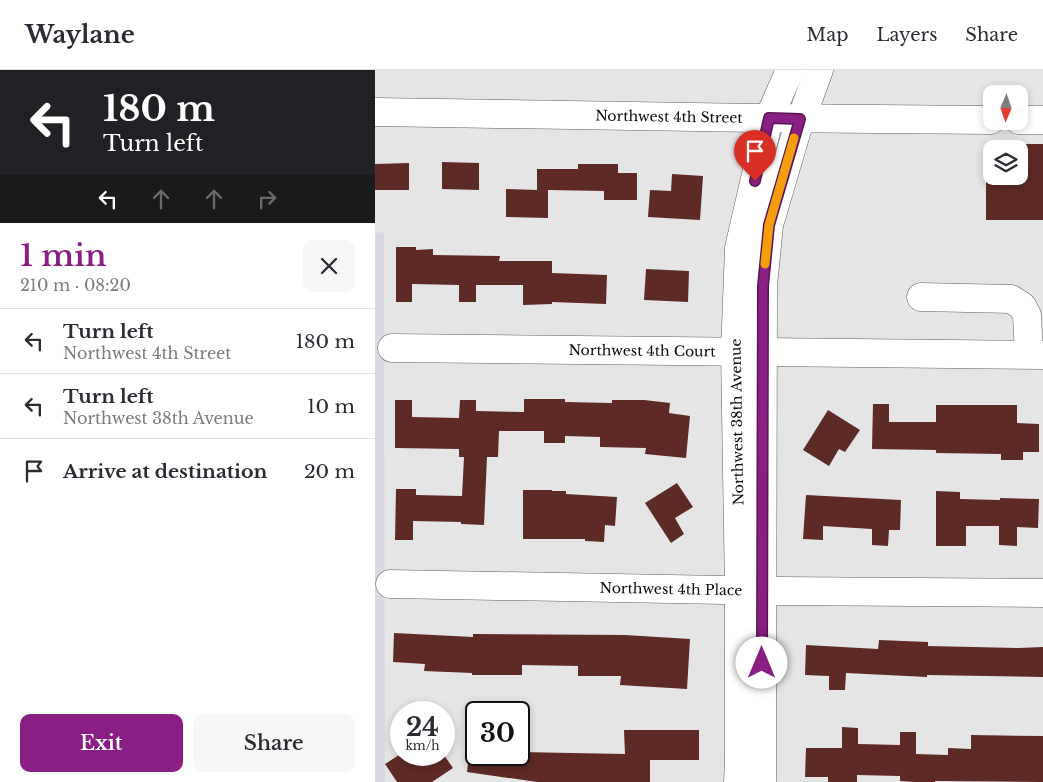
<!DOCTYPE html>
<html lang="en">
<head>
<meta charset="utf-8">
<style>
	:root { --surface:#fff; --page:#f7f7f7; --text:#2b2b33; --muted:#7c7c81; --line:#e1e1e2; --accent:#8a1f83 }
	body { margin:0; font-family:"Libre Baskerville",serif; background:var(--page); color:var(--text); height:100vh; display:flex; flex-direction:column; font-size:19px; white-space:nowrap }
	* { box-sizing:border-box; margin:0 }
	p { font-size:16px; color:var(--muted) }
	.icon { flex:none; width:28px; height:28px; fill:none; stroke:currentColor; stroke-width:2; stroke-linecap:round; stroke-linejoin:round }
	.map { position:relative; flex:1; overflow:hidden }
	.drawer { display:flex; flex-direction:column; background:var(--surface); width:375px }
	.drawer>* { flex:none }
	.hud { background:#202124; color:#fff; overflow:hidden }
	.needle { width:32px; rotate:182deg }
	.controls { position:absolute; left:608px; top:15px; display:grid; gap:10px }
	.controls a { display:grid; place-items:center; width:45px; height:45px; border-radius:10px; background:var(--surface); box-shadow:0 2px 8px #0003; font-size:25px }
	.speed { position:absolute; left:15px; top:631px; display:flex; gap:10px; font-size:25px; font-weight:700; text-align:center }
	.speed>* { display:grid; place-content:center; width:65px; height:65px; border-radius:50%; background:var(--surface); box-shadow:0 2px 8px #0003; line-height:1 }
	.speed small { font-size:12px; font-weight:400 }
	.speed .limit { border:2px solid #111; border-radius:8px; background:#fff; color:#111 }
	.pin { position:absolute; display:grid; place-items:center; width:42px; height:42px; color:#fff; margin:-51px -21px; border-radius:50% 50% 50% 0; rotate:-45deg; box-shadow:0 0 5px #0007 }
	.pin .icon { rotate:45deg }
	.me { position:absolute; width:55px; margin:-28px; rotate:0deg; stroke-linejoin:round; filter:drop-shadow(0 0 4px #0008) }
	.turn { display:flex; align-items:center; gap:18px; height:105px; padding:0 20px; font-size:22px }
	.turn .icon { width:65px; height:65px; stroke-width:2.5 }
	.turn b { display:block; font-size:35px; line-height:42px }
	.lanes { display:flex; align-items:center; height:48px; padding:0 20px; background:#0003; justify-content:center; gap:25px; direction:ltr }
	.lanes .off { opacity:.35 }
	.round { display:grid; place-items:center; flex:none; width:52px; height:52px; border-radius:10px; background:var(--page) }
	.head { display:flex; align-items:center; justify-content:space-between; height:85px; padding:0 20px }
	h1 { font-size:30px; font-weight:600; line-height:38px; color:var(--accent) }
	.button { display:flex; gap:10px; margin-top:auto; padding:10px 20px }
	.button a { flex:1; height:58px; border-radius:10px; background:var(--accent); color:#fff; font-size:20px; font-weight:600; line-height:58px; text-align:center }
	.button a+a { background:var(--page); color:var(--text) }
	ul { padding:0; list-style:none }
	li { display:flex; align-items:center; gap:15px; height:65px; padding:0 20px; border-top:1px solid var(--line) }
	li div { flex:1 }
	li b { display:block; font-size:19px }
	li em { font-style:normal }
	header { display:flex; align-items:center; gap:30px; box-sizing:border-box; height:70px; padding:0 25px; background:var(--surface); border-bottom:1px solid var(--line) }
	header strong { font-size:24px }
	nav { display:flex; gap:28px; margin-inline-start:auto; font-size:18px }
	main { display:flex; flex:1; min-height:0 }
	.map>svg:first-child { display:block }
	.built { fill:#dad9e1 }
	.building { fill:#5e2a25 }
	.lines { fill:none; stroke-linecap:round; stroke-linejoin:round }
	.minor-casing { stroke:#5e5e5f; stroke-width:29 }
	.minor { stroke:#fff; stroke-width:28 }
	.route-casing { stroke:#5a1455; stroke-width:12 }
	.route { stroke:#8a1f83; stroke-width:9 }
	.slow { stroke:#f59e0b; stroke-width:9 }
	.labels { text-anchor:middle; stroke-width:5; stroke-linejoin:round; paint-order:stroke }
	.street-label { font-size:14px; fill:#0d0d0d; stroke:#fff }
</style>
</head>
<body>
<header>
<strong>Waylane</strong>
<nav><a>Map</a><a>Layers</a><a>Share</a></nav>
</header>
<main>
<section class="drawer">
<div class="hud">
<div class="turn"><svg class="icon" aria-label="left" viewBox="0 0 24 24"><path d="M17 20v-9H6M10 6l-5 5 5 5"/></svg><div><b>180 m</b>Turn left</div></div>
<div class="lanes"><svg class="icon" aria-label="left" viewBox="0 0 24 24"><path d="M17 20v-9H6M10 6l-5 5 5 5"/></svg><svg class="icon off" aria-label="ahead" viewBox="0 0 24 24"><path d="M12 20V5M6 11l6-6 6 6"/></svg><svg class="icon off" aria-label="ahead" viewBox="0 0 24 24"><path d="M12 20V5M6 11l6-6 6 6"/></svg><svg class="icon off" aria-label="right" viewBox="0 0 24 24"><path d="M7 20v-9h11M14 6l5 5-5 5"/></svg></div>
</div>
<div class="head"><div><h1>1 min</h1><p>210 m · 08:20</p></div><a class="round"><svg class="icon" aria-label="close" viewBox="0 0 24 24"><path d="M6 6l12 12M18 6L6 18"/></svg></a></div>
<ul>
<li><svg class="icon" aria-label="left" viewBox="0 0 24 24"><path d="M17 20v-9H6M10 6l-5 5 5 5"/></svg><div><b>Turn left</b><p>Northwest 4th Street</p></div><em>180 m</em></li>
<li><svg class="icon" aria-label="left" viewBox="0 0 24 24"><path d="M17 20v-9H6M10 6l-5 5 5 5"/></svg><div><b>Turn left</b><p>Northwest 38th Avenue</p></div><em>10 m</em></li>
<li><svg class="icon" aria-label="arrive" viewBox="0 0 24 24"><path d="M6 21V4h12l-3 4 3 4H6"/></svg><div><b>Arrive at destination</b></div><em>20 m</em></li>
</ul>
<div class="button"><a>Exit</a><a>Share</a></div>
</section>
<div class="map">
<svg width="668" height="712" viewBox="0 0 668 712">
	<rect width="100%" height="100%" fill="#e5e5e6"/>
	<!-- built -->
	<polygon class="built" points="0,162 9,163 10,712 0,712"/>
	<!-- building -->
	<g class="building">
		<polygon points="649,74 668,74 668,150 611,150 611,99 616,99 616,106 644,106 644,99 649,99"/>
		<polygon points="67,92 104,93 104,120 67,119"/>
		<polygon points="34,93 34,120 0,120 0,94"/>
		<polygon points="203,94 243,94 243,103 262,103 262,130 229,130 229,121 173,120 173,148 131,147 131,119 162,120 162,99 203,99"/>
		<polygon points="297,104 328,106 325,150 273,147 275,120 296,121"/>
		<polygon points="21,177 41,177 41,180 58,179 58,185 125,186 124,191 177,191 177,203 232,205 231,234 177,232 177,234 148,235 148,215 101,215 101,232 84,232 84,215 37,214 37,232 21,232"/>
		<polygon points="271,199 314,201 313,232 269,230"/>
		<polygon points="149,329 190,329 190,332 237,333 237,330 269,330 295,333 294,343 315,346 311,388 270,384 271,378 225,377 225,367 190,366 190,373 169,373 169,361 124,361 123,387 112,387 109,455 86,454 86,452 38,451 38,470 20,470 21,419 41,419 41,425 87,426 89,387 84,387 84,379 20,378 20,330 37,330 37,347 84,348 85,330 101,330 101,341 149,342"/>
		<polygon points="498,334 514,334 514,352 561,352 561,335 642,335 642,353 664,354 664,382 648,382 648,390 626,390 626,384 561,383 561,380 497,379"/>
		<polygon points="453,340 485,360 470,382 464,379 454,396 428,380"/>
		<polygon points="302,413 318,437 300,448 309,464 296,473 270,433"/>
		<polygon points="148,420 177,420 177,421 191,421 191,424 242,427 240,456 230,455 229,472 210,471 210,469 148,469"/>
		<polygon points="561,421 585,422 585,429 625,430 625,428 664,429 663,458 642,457 642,476 624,475 624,456 591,456 591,476 561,476"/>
		<polygon points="431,425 526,430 525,460 514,460 513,476 497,475 497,459 448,456 448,470 428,469"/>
		<polygon points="19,563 98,567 98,564 250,565 315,569 312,619 245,615 246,606 203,606 203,596 147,595 147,605 97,605 97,603 49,601 50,594 18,592"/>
		<polygon points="504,570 553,572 553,576 643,578 668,577 668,607 552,605 552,607 471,603 470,620 454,620 454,606 430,605 431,575 503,579"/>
		<polygon points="467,657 483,658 483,674 525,675 525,662 541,662 541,684 573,685 573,678 596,679 596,665 668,666 668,712 560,711 560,712 539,712 525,711 525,706 482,705 482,712 453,712 453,707 430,707 431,678 467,678"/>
		<polygon points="249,660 324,660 324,690 275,690 275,712 162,712 92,702 94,685 144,685 144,682 250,684"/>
		<polygon points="24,685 69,685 78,698 57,712 22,712 10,694"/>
	</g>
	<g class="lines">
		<defs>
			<g id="minor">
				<path id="s1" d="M0,42L381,48L616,50"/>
				<polyline points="644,50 668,50"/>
				<polyline points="546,227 636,229 647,236 652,245 654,284"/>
				<path id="s2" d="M17,278L668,285"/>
				<path id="s3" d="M15,514L406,521L668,523"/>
				<polyline points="363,712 364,689 364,520 360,282 364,178 394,48 415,0"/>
				<polyline points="387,712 388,216 394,155 422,60 444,0"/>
			</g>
		</defs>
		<!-- minor casing -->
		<use href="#minor" class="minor-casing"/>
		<!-- minor -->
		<use href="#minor" class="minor"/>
	</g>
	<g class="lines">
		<defs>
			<polyline id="route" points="380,111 394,48 425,49 394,155 388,216 387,593"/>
		</defs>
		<!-- route casing -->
		<use href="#route" class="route-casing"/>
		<!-- route -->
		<use href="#route" class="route"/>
		<!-- slow -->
		<polyline class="slow" points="390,194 394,155 419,68"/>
	</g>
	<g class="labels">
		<!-- street labels -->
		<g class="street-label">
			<text dy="5" stroke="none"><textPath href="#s1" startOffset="294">Northwest 4th Street</textPath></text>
			<text dy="5" stroke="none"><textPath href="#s2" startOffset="250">Northwest 4th Court</textPath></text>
			<text transform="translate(362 352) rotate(-91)" y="5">Northwest 38th Avenue</text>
			<text dy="5" stroke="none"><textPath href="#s3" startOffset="281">Northwest 4th Place</textPath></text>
		</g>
	</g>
</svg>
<div class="controls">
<a><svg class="needle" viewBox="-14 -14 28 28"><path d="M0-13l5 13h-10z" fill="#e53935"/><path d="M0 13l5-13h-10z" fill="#7c7c81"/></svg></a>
<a><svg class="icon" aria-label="layers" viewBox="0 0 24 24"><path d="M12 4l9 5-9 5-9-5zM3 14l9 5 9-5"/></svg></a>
</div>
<div class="speed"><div>24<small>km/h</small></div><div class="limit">30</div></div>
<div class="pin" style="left:380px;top:111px;background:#d93025"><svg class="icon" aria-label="arrive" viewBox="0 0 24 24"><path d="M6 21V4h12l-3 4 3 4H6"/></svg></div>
<svg class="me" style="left:387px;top:593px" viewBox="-20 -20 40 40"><circle r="19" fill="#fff"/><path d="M0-13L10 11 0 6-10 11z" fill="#8a1f83"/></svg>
</div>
</main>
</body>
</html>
